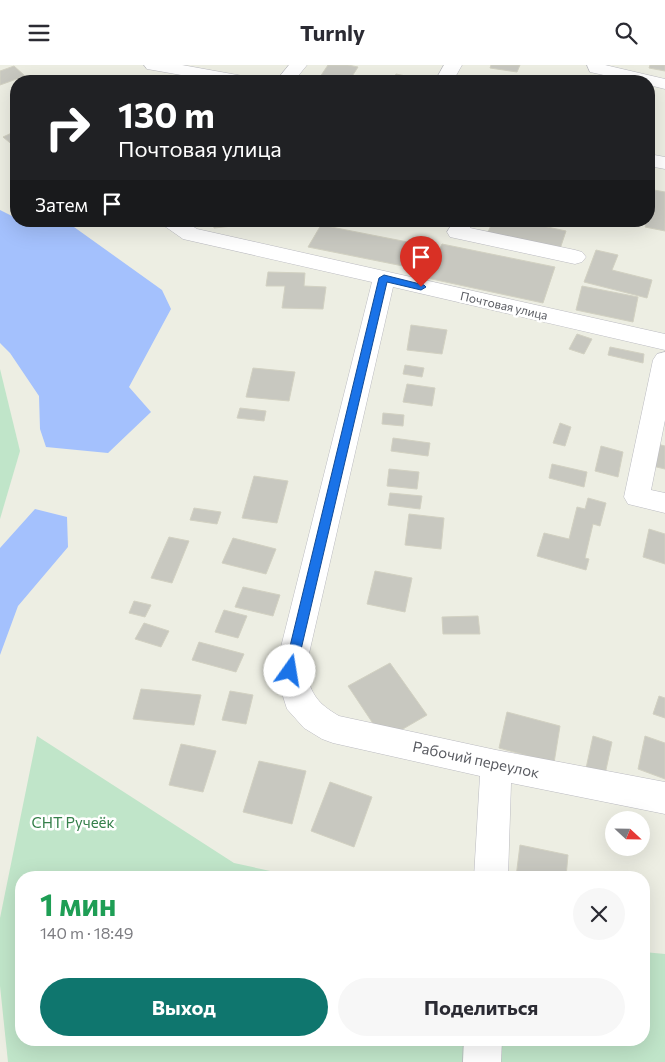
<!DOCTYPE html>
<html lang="ru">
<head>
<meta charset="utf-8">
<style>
	:root { --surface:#fff; --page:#f7f7f7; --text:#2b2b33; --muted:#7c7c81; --accent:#0f766e }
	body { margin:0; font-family:Commissioner,sans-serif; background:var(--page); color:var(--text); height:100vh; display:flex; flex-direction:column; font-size:19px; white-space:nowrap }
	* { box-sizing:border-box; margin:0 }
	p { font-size:16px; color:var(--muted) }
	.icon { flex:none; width:28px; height:28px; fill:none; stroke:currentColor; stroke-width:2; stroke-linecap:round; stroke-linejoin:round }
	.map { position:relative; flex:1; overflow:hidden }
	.sheet { position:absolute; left:15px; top:806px; width:635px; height:175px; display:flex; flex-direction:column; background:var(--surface); border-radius:20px; box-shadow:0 5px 20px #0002 }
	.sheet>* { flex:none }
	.guide { position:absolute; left:10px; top:10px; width:645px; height:152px; border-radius:20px; box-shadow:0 5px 20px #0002; background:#202124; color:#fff; overflow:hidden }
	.needle { width:32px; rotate:112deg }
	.fabs { position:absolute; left:605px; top:746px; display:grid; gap:10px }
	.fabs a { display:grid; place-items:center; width:45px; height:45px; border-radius:50%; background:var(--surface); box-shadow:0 5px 20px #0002; font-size:25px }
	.pin { position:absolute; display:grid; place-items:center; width:42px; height:42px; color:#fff; margin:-51px -21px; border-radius:50% 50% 50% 0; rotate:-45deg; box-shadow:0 0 5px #0007 }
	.pin .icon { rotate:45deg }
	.me { position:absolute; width:55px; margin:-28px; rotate:13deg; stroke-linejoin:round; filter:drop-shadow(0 0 4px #0008) }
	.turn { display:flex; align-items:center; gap:18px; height:105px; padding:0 25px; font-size:22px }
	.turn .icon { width:65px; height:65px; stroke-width:2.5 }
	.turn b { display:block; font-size:35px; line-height:42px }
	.then { display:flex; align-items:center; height:48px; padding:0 25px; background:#0003; gap:10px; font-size:19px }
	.round { display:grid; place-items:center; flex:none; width:52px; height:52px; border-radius:26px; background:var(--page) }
	.headline { display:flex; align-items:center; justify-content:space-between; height:85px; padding:0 25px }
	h1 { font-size:30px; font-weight:700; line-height:38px; color:#1e9e55 }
	.primary-button { display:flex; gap:10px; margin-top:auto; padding:10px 25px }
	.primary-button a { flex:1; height:58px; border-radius:30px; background:var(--accent); color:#fff; font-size:20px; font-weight:700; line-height:58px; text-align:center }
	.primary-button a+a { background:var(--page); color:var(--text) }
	header { display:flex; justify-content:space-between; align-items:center; height:65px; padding:0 25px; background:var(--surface); font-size:22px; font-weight:700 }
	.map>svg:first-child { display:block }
	.green { fill:#c0e5c9 }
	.water { fill:#a4c1fd }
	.building { fill:#c8c8c0; stroke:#d2d1c2 }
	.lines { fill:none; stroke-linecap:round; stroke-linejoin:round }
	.minor-casing { stroke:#bbbbc1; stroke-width:1 }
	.minor { fill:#fff; fill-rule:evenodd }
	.route { fill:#1a73e8; stroke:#114b97 }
	.labels { text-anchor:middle; stroke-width:5; stroke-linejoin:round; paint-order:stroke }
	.far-street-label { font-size:12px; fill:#5b5d63; stroke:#fff }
	.street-label { font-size:15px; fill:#5b5d63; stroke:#fff }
	.park-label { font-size:15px; fill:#36804b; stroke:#fff }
</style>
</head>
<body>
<header><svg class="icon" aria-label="menu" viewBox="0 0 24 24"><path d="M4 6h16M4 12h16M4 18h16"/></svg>Turnly<svg class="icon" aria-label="search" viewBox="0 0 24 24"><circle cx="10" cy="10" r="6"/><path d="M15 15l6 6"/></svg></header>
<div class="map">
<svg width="665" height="997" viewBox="0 0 665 997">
	<rect width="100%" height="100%" fill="#edeee3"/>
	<!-- green -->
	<g class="green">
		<polygon points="0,304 20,386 0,454"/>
		<polygon points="37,671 234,798 298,812 21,812 21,975 644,975 644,887 665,889 665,997 8,997 0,921 0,853"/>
	</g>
	<!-- water -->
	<g class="water">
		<polygon points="0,145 16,153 16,156 67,157 162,225 171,244 129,322 151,347 108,388 46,382 40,364 39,331 10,288 0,278"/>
		<polygon points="35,444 67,452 68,482 18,541 0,590 0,483"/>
	</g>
	<!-- building -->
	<g class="building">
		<polygon points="328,0 348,0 358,2 349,16 344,16 320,12"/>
		<polygon points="491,0 520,0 517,7 490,3"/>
		<polygon points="650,0 665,0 665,6 649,3"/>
		<polygon points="14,1 25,11 0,20 0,6"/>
		<polygon points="396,9 416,13 414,16 392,16"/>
		<polygon points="16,66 16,81 15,82 3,72"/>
		<polygon points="654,125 665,127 665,166 645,162 647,156 649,156"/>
		<polygon points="213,156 251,156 251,159 214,163"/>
		<polygon points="493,156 539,156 538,160 566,166 560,184 488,167"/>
		<polygon points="321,160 428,181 418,204 308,182"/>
		<polygon points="442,179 555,202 543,238 427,213"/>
		<polygon points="596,185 618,190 612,205 652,215 647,233 584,217"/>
		<polygon points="268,207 305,208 304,221 326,222 323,244 282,243 285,221 266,221"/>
		<polygon points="582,221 638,232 633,257 576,245"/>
		<polygon points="411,260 447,265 442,289 407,285"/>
		<polygon points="577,269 592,274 584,289 569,284"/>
		<polygon points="610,282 644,289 643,298 608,290"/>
		<polygon points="405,300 424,303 422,312 403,309"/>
		<polygon points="253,303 295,307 289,336 246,332"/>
		<polygon points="407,319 435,323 432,341 403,337"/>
		<polygon points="240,343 266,346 264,356 237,353"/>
		<polygon points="383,348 404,350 403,361 382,359"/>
		<polygon points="560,358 571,362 565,381 553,378"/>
		<polygon points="393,373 430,378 428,391 391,386"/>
		<polygon points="657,379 665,381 665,404 652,401"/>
		<polygon points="601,381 623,387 618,412 595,406"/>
		<polygon points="552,399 587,407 584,422 549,413"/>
		<polygon points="389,404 419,407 417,424 387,421"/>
		<polygon points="254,411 288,416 277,458 242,453"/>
		<polygon points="390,428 422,431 420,444 388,440"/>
		<polygon points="588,433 606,438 600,461 593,459 585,493 589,494 586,505 537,491 544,468 569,474 577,442 585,444"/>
		<polygon points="194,443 221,447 217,459 190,455"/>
		<polygon points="409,449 444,453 441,484 405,480"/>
		<polygon points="649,464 665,469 665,499 643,492"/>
		<polygon points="169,472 189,476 172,518 151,513"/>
		<polygon points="233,473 276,484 266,509 222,498"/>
		<polygon points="375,506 412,513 405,547 367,539"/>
		<polygon points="243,522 280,530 273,551 235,542"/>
		<polygon points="134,536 151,540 145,552 129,548"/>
		<polygon points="224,545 247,551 238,573 215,567"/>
		<polygon points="478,551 480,569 443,569 442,552"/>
		<polygon points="144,558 169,566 161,582 135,574"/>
		<polygon points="199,577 244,589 236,607 192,595"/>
		<polygon points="390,598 427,650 384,675 348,621"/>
		<polygon points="141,624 201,630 194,660 133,654"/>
		<polygon points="230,626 253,630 246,659 222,655"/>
		<polygon points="659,631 665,633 665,653 653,649"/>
		<polygon points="507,647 560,661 554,698 499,683"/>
		<polygon points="593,671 612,677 604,714 585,708"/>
		<polygon points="645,671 665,678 665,714 638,704"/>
		<polygon points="181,679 216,686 203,727 169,720"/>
		<polygon points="259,696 306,706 292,759 243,747"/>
		<polygon points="330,717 372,732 354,782 311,766"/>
		<polygon points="520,780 568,790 566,812 516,812"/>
	</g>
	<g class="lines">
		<defs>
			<g id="minor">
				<polygon points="144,0 182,0 243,11 249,12 252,16 215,16 153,5 147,4"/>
				<polygon points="289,0 307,0 294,16 276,16"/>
				<polygon points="444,0 462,0 453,16 435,16"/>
				<polygon points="587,0 605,0 665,14 665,24 649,20 649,16 631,16 590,7"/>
				<polygon points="649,89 665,92 665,104 649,101"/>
				<path d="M160,156H184L197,164L665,269V285L393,222L305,606C312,630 317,638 339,651L496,685L665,717V749L511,718L508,812H474L480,711L333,678L322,674L304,663L287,644L275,606L372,217L183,174L163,160Z"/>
				<polygon points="454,156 475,156 470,163 575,185 582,187 586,192 582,197 575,199 450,172 447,167"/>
				<polygon points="665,287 665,355 651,425 665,428 665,448 628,439 624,432 653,295 657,289"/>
				<polygon points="464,975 502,975 501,997 463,997"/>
			</g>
		</defs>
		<!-- minor casing -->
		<use href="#minor" class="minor-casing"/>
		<!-- minor -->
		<use href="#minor" class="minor"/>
	</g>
	<!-- route -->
	<polygon class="route" points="384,210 424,220 426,222 421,225 387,217 296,606 294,610 290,612 286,610 284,606 379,213"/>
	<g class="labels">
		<!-- far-street labels -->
		<g class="far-street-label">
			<text transform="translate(504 241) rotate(13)" y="4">Почтовая улица</text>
		</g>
		<!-- street labels -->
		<g class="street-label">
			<text transform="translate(476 695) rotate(12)" y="5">Рабочий переулок</text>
		</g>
		<!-- park labels -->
		<g class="park-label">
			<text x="73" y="763">СНТ Ручеёк</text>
		</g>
	</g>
</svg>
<div class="fabs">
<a><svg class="needle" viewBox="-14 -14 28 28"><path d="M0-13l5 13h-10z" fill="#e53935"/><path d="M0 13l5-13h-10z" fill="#7c7c81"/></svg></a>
</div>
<div class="pin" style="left:421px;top:222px;background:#d93025"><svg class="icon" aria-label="arrive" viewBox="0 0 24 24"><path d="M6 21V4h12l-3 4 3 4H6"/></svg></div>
<svg class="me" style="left:290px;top:606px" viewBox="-20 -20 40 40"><circle r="19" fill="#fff"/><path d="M0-13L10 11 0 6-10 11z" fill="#1a73e8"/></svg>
<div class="guide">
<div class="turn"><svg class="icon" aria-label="right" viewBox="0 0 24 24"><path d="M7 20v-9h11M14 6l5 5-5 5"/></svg><div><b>130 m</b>Почтовая улица</div></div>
<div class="then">Затем<svg class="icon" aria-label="arrive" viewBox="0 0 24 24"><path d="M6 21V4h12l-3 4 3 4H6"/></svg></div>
</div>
<section class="sheet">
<div class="headline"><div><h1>1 мин</h1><p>140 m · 18:49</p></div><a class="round"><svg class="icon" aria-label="close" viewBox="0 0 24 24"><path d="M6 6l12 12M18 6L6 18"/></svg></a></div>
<div class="primary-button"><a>Выход</a><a>Поделиться</a></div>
</section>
</div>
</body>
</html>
